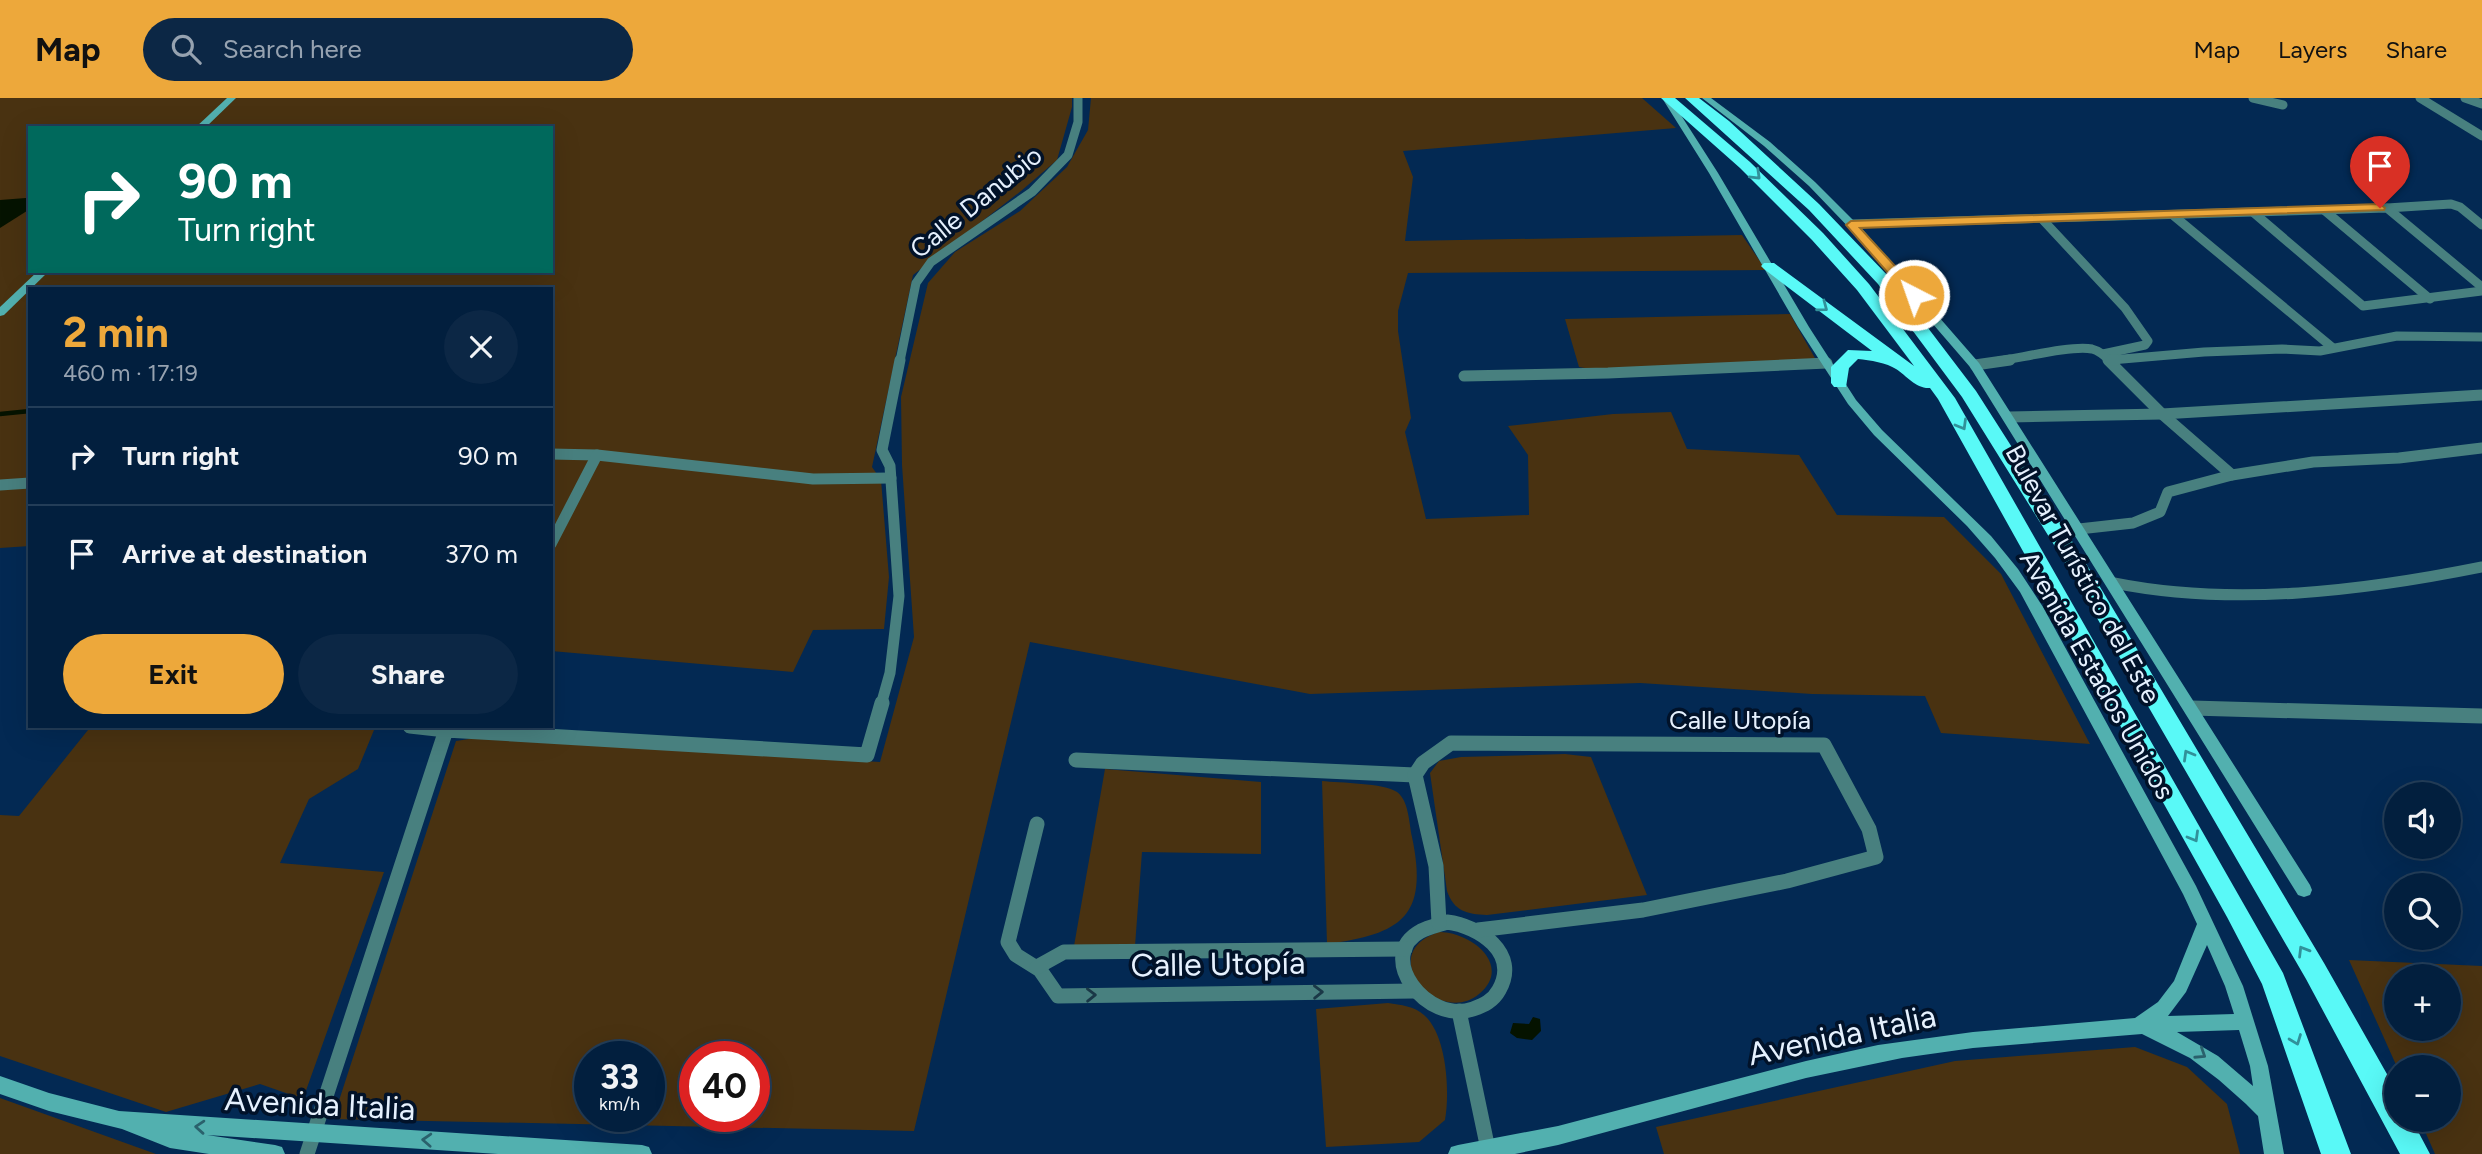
<!DOCTYPE html>
<html lang="en">
<head>
<meta charset="utf-8">
<style>
	:root { --surface:#021f3e; --page:#0c2745; --text:#f1f3f6; --muted:#96a2b0; --line:#233d58; --accent:#eda83b }
	body { margin:0; font-family:Figtree,sans-serif; background:var(--page); color:var(--text); height:100vh; display:flex; flex-direction:column; font-size:26px; white-space:nowrap }
	* { box-sizing:border-box; margin:0 }
	p { font-size:23px; color:var(--muted) }
	.icon { flex:none; width:38px; height:38px; fill:none; stroke:currentColor; stroke-width:2; stroke-linecap:round; stroke-linejoin:round }
	.map { position:relative; flex:1; overflow:hidden }
	.side { position:absolute; left:28px; top:189px; width:525px; height:441px; display:flex; flex-direction:column; background:var(--surface); border-radius:0px; box-shadow:0 7px 28px #0002,0 0 0 2px var(--line) }
	.side>* { flex:none }
	.hud { position:absolute; left:28px; top:28px; width:525px; height:147px; border-radius:0px; box-shadow:0 7px 28px #0002,0 0 0 2px var(--line); background:#00695c; color:#fff; overflow:hidden }
	.fabs { position:absolute; left:2384px; top:684px; display:grid; gap:14px }
	.fabs a { display:grid; place-items:center; width:77px; height:77px; border-radius:50%; background:var(--surface); box-shadow:0 7px 28px #0002,0 0 0 2px var(--line); font-size:35px }
	.speed { position:absolute; left:574px; top:943px; display:flex; gap:14px; font-size:35px; font-weight:700; text-align:center }
	.speed>* { display:grid; place-content:center; width:91px; height:91px; border-radius:50%; background:var(--surface); box-shadow:0 7px 28px #0002,0 0 0 2px var(--line); line-height:1 }
	.speed small { font-size:18px; font-weight:400 }
	.speed .limit { border:10px solid #d22; background:#fff; color:#111 }
	.pin { position:absolute; display:grid; place-items:center; width:60px; height:60px; color:#fff; margin:-72px -30px; border-radius:50% 50% 50% 0; rotate:-45deg; box-shadow:0 0 7px #0007 }
	.pin .icon { rotate:45deg }
	.me { position:absolute; width:77px; margin:-38px; rotate:319deg; stroke-linejoin:round; filter:drop-shadow(0 0 5px #0008) }
	.turn { display:flex; align-items:center; gap:24px; height:147px; padding:0 35px; font-size:32px }
	.turn .icon { width:91px; height:91px; stroke-width:2.5 }
	.turn b { display:block; font-size:49px; line-height:60px }
	.round { display:grid; place-items:center; flex:none; width:74px; height:74px; border-radius:37px; background:var(--page) }
	.headline { display:flex; align-items:center; justify-content:space-between; height:119px; padding:0 35px }
	h1 { font-size:42px; font-weight:700; line-height:52px; color:var(--accent) }
	.cta { display:flex; gap:14px; margin-top:auto; padding:14px 35px }
	.cta a { flex:1; height:80px; border-radius:42px; background:var(--accent); color:#111; font-size:28px; font-weight:700; line-height:80px; text-align:center }
	.cta a+a { background:var(--page); color:var(--text) }
	ul { padding:0; list-style:none }
	li { display:flex; align-items:center; gap:21px; height:98px; padding:0 35px; border-top:2px solid var(--line) }
	li div { flex:1 }
	li b { display:block; font-size:26px }
	li em { font-style:normal }
	header { display:flex; align-items:center; gap:42px; box-sizing:border-box; height:98px; padding:0 35px; background:var(--accent); color:#111 }
	header strong { font-size:33px }
	nav { display:flex; gap:38px; margin-inline-start:auto; font-size:24px }
	.search { width:490px; height:63px; background:var(--page); display:flex; align-items:center; gap:18px; box-sizing:border-box; padding:0 24px; border-radius:38px; color:var(--muted); font-size:26px }
	.map>svg:first-child { display:block }
	.green { fill:#493211; fill-rule:evenodd }
	.water { fill:#051300 }
	.lines { fill:none; stroke-linecap:round; stroke-linejoin:round }
	.stream { stroke:#051300; stroke-width:4.5 }
	.street-far2 { stroke:#48807f; stroke-width:9 }
	.street-far1 { stroke:#48807f; stroke-width:11 }
	.street { stroke:#48807f; stroke-width:15 }
	.secondary { fill:#52b0af; fill-rule:evenodd }
	.highway { fill:#59f9f7; fill-rule:evenodd }
	.oneway { stroke:#31919a }
	.oneway2 { stroke:#1a3847 }
	.oneway3 { stroke:#2a616c }
	.route { fill:#eda83b; stroke:#9a6d26; stroke-width:2 }
	.labels { text-anchor:middle; stroke-width:7; stroke-linejoin:round; paint-order:stroke }
	.street-label { font-size:26px; fill:#e6f1fe; stroke:#011229 }
	.near-street-label { font-size:32px; fill:#e6f1fe; stroke:#011229 }
</style>
</head>
<body>
<header>
<strong>Map</strong>
<div class="search"><svg class="icon" aria-label="search" viewBox="0 0 24 24"><circle cx="10" cy="10" r="6"/><path d="M15 15l6 6"/></svg>Search here</div>
<nav><a>Map</a><a>Layers</a><a>Share</a></nav>
</header>
<div class="map">
<svg width="2482" height="1056" viewBox="0 0 2482 1056">
	<rect width="100%" height="100%" fill="#032953"/>
	<!-- green -->
	<g class="green">
		<path d="M0,0H1072V9L1057,62L1021,93L913,177L872,369L881,382L889,479L884,531L813,532L793,574L551,553V191H30V448L0,450ZM30,30H551V173H30Z"/>
		<path d="M1091,0H1642L1676,30L1403,53L1413,79L1405,143L1742,137L1766,172L1408,175L1398,213V233L1411,320L1405,334L1426,421L1529,417L1528,357L1508,328L1613,316L1671,314L1687,351L1799,357L1837,417L1944,419L2001,476L2090,646L1941,635L1925,598L1812,596L1640,585L1310,596L1030,544L914,1033L333,1021L456,643L475,640L880,664L914,539L902,367L901,299L928,185L955,154L1020,113L1067,69L1088,32ZM590,959H649V1018H590ZM695,959H754V1018H695Z"/>
		<polygon points="1790,216 1816,262 1596,272 1579,269 1565,221"/>
		<polygon points="88,632 374,632 358,671 309,701 280,765 384,774 303,1001 260,986 166,1014 0,958 0,717 19,718"/>
		<path d="M1565,656L1591,659L1647,797L1487,817C1466,816 1454,813 1447,793L1430,675L1439,663L1461,659Z"/>
		<polygon points="1105,671 1261,684 1261,756 1142,754 1135,848 1074,848"/>
		<path d="M1322,683C1340,685 1384,685 1397,694C1409,703 1409,725 1412,739C1429,819 1401,836 1327,846Z"/>
		<path d="M1439,834C1472,834 1513,868 1479,896C1438,930 1373,855 1439,834Z"/>
		<path d="M2349,862L2482,868V1056H2435L2420,1022H2448V970L2397,969ZM2396,878H2448V931H2396Z"/>
		<path d="M1388,905C1401,907 1414,908 1424,917C1447,937 1450,994 1445,1022L1419,1044L1326,1049L1316,911Z"/>
		<polygon points="2135,949 2187,969 2227,1006 2240,1056 1664,1056 1656,1029 1955,963"/>
		<polygon points="0,1000 156,1056 0,1056"/>
	</g>
	<!-- water -->
	<g class="water">
		<polygon points="26,100 30,101 30,111 0,130 0,102"/>
		<polygon points="1533,919 1540,921 1541,933 1532,942 1517,940 1510,935 1513,925 1529,926"/>
	</g>
	<g class="lines">
		<!-- stream -->
		<polyline class="stream" points="0,316 30,313"/>
		<!-- street-far2 -->
		<g class="street-far2">
			<polyline points="2253,0 2283,7"/>
			<polyline points="2420,0 2482,38"/>
			<polyline points="2465,0 2482,6"/>
			<polyline points="2387,110 2451,106 2460,109 2482,127"/>
			<polyline points="2324,112 2430,201"/>
			<polyline points="2254,115 2363,208 2482,193"/>
			<polyline points="2174,118 2333,250"/>
			<polyline points="2042,121 2125,210 2148,243 2145,247 2103,256"/>
			<polyline points="1851,126 2387,110 2482,189"/>
			<polyline points="2111,262 2204,254 2282,251 2320,253 2397,238 2482,239"/>
			<polyline points="900,263 916,185 931,164 1032,94 1068,57 1078,24 1078,0"/>
			<path d="M1999,263C2021,260 2072,247 2092,251C2100,253 2105,258 2110,263"/>
		</g>
		<!-- street-far1 -->
		<g class="street-far1">
			<polyline points="2108,262 2162,316 2232,377"/>
			<polyline points="2111,262 2116,262"/>
			<polyline points="1975,267 2010,262"/>
			<polyline points="1464,278 1608,275 1827,265"/>
			<polyline points="2009,319 2162,316 2482,297"/>
			<polyline points="551,356 597,357 813,381 891,380"/>
			<polyline points="0,387 30,385"/>
			<polyline points="2079,431 2133,425 2160,414 2168,394 2232,377 2313,364 2399,360 2482,350"/>
			<polyline points="551,446 597,357"/>
			<path d="M2114,485C2234,509 2363,493 2482,469"/>
			<polyline points="881,607 890,575 899,498 890,368 882,352 900,262"/>
		</g>
		<!-- street -->
		<g class="street">
			<polyline points="2192,610 2482,618"/>
			<polyline points="410,628 446,632 448,628"/>
			<polyline points="1076,662 1415,677"/>
			<polyline points="1037,726 1008,844 1016,857 1040,872 1058,898 1414,893"/>
			<path d="M1447,824C1479,828 1520,855 1499,892C1493,903 1484,907 1473,911C1427,927 1374,858 1421,833C1429,829 1439,827 1447,824Z"/>
			<polyline points="1439,825 1436,768 1415,677 1423,665 1451,645 1824,647 1869,731 1876,759 1787,783 1643,812 1478,832"/>
			<polyline points="1037,869 1064,854 1405,851"/>
			<polyline points="1459,913 1489,1056"/>
			<polyline points="307,1056 446,632 867,657 882,605"/>
		</g>
		<!-- secondary -->
		<g class="secondary">
			<polygon points="227,0 236,0 205,30 195,30"/>
			<path d="M1662,0H1670L1718,75L1809,229L1856,302L1882,332L1991,438L2018,471L2043,509L2196,788L2243,888L2268,968L2284,1056H2264L2258,1018L2246,1006L2219,982L2190,960L2142,936L1973,950L1902,960L1806,980L1558,1047L1515,1056H1448L1451,1049L1458,1047L1558,1028L1806,963L1878,947L1973,934L2135,920L2158,904L2174,883L2197,826L2183,796L2020,494L1995,460L1967,428L1874,337L1848,306L1798,229L1709,75ZM2207,847L2225,888L2234,916L2168,918L2186,894ZM2239,932L2250,968L2253,988L2218,958L2177,934Z"/>
			<polygon points="1702,0 1711,0 1770,44 1815,84 1864,133 1979,265 2310,787 2312,792 2310,797 2304,799 2298,797 1970,269 1856,137 1809,88 1764,48"/>
			<polygon points="38,173 49,173 4,217 0,218 0,209"/>
			<polygon points="0,978 49,995 119,1013 642,1047 649,1049 652,1056 498,1056 207,1037 275,1047 282,1049 285,1056 209,1056 170,1050 122,1031 49,1013 0,996"/>
		</g>
		<!-- highway -->
		<g class="highway">
			<path d="M1661,0H1675L1750,64L1823,135L1869,186L1955,300L2283,875L2351,1056H2321L2262,886L2227,819L1938,301L1930,290C1916,291 1907,278 1896,271C1887,265 1870,262 1858,261L1849,270L1846,289H1834L1831,285V269L1848,252L1872,253L1764,171L1761,168L1764,165H1774L1914,268L1857,192L1812,142L1740,70Z"/>
			<polygon points="1685,0 1699,0 1729,23 1819,106 1890,180 1976,293 2084,462 2324,865 2396,992 2396,1022 2412,1022 2430,1056 2400,1056 2306,881 2064,463 1962,299 1878,186 1809,112"/>
		</g>
	</g>
	<!-- one-way arrows -->
	<defs><path id="oneway-chevron" d="M-2-3.5L2.5 0L-2 3.5" fill="none" stroke-width="1.6" stroke-linecap="round" stroke-linejoin="round" transform="scale(1.75)"/></defs>
	<g class="oneway">
		<use href="#oneway-chevron" transform="translate(1756 77) rotate(44)"/>
		<use href="#oneway-chevron" transform="translate(1823 209) rotate(37)"/>
		<use href="#oneway-chevron" transform="translate(1962 327) rotate(60)"/>
		<use href="#oneway-chevron" transform="translate(2188 657) rotate(-120)"/>
		<use href="#oneway-chevron" transform="translate(2194 739) rotate(60)"/>
		<use href="#oneway-chevron" transform="translate(2303 853) rotate(-121)"/>
		<use href="#oneway-chevron" transform="translate(2296 942) rotate(69)"/>
	</g>
	<g class="oneway2">
		<use href="#oneway-chevron" transform="translate(1318 894) rotate(-1)"/>
		<use href="#oneway-chevron" transform="translate(1091 897) rotate(-1)"/>
	</g>
	<g class="oneway3">
		<use href="#oneway-chevron" transform="translate(2201 956) rotate(33)"/>
		<use href="#oneway-chevron" transform="translate(200 1029) rotate(-176)"/>
		<use href="#oneway-chevron" transform="translate(427 1042) rotate(-177)"/>
	</g>
	<!-- route -->
	<polygon class="route" points="2380,106 2385,110 2384,112 1860,130 1919,194 1920,197 1914,201 1910,200 1846,127 1851,123"/>
	<g class="labels">
		<!-- street labels -->
		<g class="street-label">
			<text transform="translate(976 104) rotate(-39)" y="9">Calle Danubio</text>
			<text transform="translate(2083 476) rotate(61)" y="9">Bulevar Turístico del Este</text>
			<text transform="translate(2097 577) rotate(60)" y="9">Avenida Estados Unidos</text>
			<text x="1740" y="631">Calle Utopía</text>
		</g>
		<!-- near-street labels -->
		<g class="near-street-label">
			<text transform="translate(1218 866) rotate(-1)" y="11">Calle Utopía</text>
			<text transform="translate(1842 937) rotate(-12)" y="11">Avenida Italia</text>
			<text transform="translate(320 1006) rotate(3)" y="11">Avenida Italia</text>
		</g>
	</g>
</svg>
<div class="fabs">
<a><svg class="icon" aria-label="sound" viewBox="0 0 24 24"><path d="M4 9h4l5-4v14l-5-4H4zM17 9q2 3 0 6"/></svg></a>
<a><svg class="icon" aria-label="search" viewBox="0 0 24 24"><circle cx="10" cy="10" r="6"/><path d="M15 15l6 6"/></svg></a>
<a>+</a>
<a>−</a>
</div>
<div class="speed"><div>33<small>km/h</small></div><div class="limit">40</div></div>
<div class="pin" style="left:2380px;top:110px;background:#d93025"><svg class="icon" aria-label="arrive" viewBox="0 0 24 24"><path d="M6 21V4h12l-3 4 3 4H6"/></svg></div>
<svg class="me" style="left:1914px;top:197px" viewBox="-20 -20 40 40"><circle r="17" fill="#eda83b" stroke="#fff" stroke-width="3"/><path d="M0-11L8 9 0 5-8 9z" fill="#fff"/></svg>
<div class="hud">
<div class="turn"><svg class="icon" aria-label="right" viewBox="0 0 24 24"><path d="M7 20v-9h11M14 6l5 5-5 5"/></svg><div><b>90 m</b>Turn right</div></div>
</div>
<section class="side">
<div class="headline"><div><h1>2 min</h1><p>460 m · 17:19</p></div><a class="round"><svg class="icon" aria-label="close" viewBox="0 0 24 24"><path d="M6 6l12 12M18 6L6 18"/></svg></a></div>
<ul>
<li><svg class="icon" aria-label="right" viewBox="0 0 24 24"><path d="M7 20v-9h11M14 6l5 5-5 5"/></svg><div><b>Turn right</b></div><em>90 m</em></li>
<li><svg class="icon" aria-label="arrive" viewBox="0 0 24 24"><path d="M6 21V4h12l-3 4 3 4H6"/></svg><div><b>Arrive at destination</b></div><em>370 m</em></li>
</ul>
<div class="cta"><a>Exit</a><a>Share</a></div>
</section>
</div>
</body>
</html>
